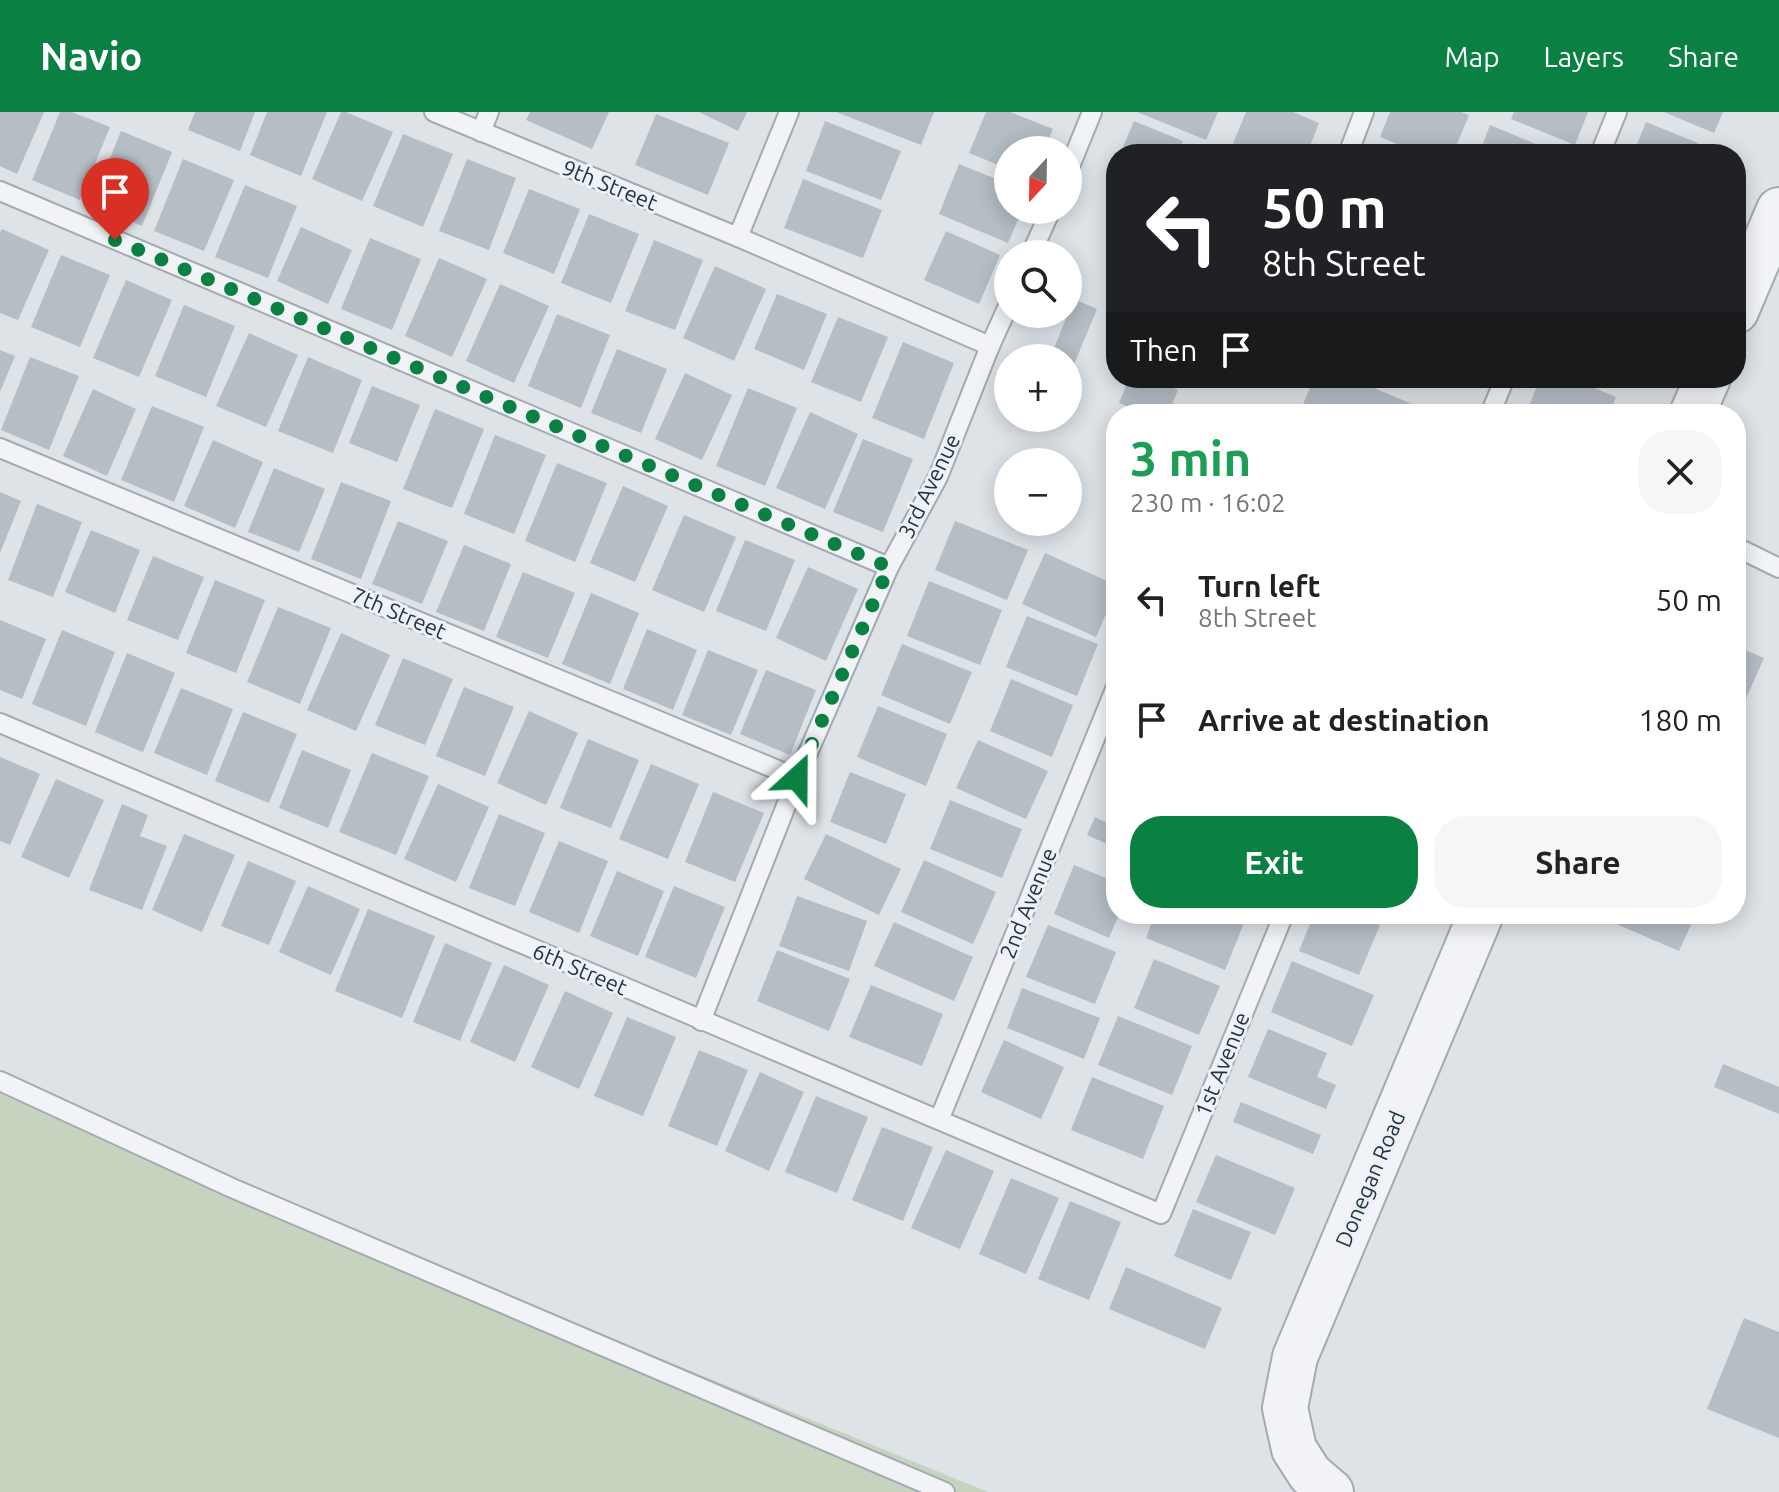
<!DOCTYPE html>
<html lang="en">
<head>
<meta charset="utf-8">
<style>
	:root { --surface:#fff; --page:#f6f6f6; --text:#222; --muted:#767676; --accent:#0b8043 }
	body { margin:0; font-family:Ubuntu,sans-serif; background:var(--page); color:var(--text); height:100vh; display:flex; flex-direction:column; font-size:30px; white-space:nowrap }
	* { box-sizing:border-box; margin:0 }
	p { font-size:26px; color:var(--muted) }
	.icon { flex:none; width:44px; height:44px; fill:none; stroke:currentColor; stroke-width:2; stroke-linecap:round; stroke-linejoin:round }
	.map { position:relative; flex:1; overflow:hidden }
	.side { position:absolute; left:1106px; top:292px; width:640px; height:520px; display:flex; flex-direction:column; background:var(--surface); border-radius:32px; box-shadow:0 4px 20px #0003 }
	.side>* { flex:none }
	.guide { position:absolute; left:1106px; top:32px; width:640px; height:244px; border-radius:32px; box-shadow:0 4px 20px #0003; background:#202124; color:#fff; overflow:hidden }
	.needle { width:52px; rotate:202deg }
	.buttons { position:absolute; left:994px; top:24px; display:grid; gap:16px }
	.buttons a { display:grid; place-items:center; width:88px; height:88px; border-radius:50%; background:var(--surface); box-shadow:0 4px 20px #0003; font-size:40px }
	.pin { position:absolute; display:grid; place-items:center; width:68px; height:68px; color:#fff; margin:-82px -34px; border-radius:50% 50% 50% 0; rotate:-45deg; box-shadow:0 0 8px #0007 }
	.pin .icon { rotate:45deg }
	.me { position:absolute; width:88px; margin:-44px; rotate:24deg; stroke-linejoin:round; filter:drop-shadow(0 0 6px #0008) }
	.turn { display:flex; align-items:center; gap:28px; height:168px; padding:0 24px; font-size:36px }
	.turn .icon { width:104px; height:104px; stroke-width:2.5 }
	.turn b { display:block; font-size:56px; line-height:68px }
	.then { display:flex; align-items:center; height:76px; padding:0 24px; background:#0003; gap:16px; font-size:30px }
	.round { display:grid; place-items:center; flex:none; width:84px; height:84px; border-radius:32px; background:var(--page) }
	.summary { display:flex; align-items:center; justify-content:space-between; height:136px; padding:0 24px }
	h1 { font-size:48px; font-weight:700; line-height:60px; color:#1e9e55 }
	.primary-button { display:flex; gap:16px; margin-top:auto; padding:16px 24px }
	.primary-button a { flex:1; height:92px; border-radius:32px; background:var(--accent); color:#fff; font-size:32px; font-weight:700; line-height:92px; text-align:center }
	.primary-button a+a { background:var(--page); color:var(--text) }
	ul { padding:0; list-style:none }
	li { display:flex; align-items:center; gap:24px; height:120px; padding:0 24px }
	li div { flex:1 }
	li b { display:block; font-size:30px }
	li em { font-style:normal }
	header { display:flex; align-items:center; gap:48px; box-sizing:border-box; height:112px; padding:0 40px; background:var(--accent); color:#fff }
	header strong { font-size:38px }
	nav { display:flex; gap:44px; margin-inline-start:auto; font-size:28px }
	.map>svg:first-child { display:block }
	.green { fill:#c6d3be }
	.building { fill:#b5bdc5 }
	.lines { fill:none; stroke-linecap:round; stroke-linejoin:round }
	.service-casing { stroke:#a3aab2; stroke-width:22 }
	.tertiary-casing { stroke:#a3aab2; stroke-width:48 }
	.service { stroke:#f1f3f6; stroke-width:18 }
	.tertiary { stroke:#f1f3f6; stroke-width:44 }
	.route { stroke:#0b8043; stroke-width:14; stroke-dasharray:0 25.2 }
	.labels { text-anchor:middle; stroke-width:6; stroke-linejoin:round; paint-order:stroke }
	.street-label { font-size:22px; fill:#263240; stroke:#edf2f6 }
</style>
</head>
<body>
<header>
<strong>Navio</strong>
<nav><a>Map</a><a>Layers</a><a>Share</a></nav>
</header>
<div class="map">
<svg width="1779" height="1380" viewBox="0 0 1779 1380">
	<rect width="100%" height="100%" fill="#dee3e8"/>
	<!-- green -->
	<polygon class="green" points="0,977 988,1380 0,1380"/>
	<!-- building -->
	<g class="building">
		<polygon points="0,0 44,0 17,62 0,54"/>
		<polygon points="60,0 72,0 110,15 80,88 32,68"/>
		<polygon points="195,0 255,0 240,39 188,18"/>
		<polygon points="267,0 327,0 301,64 250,43"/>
		<polygon points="341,0 346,0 393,20 362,89 312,67"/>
		<polygon points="530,0 609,0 592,37 526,8"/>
		<polygon points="699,0 747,0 738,19"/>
		<polygon points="836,0 934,0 921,33"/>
		<polygon points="986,0 1010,0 1053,17 1044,38 1008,38 1008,57 969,41"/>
		<polygon points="1137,0 1218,0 1206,28"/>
		<polygon points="1246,0 1293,0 1319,11 1307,42 1253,42 1232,34"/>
		<polygon points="1390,0 1461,0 1469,3 1453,42 1421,42 1380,25"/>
		<polygon points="1514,0 1588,0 1575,33 1511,7"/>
		<polygon points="1664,0 1723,0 1714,21"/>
		<polygon points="656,2 729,31 708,83 635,53"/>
		<polygon points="825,9 901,39 881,88 806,59"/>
		<polygon points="1134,9 1183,29 1178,42 1120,42"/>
		<polygon points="1646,10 1698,31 1694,42 1633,42"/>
		<polygon points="1490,13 1560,42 1479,42"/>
		<polygon points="121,19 172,40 142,114 91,93"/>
		<polygon points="403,22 453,42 423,115 373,94"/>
		<polygon points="183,47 234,68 204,139 154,119"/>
		<polygon points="467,47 516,66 489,138 439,119"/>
		<polygon points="959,52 1008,72 1008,98 1022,98 1008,131 939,102"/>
		<polygon points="803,67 882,98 863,146 784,116"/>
		<polygon points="245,73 297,94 268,166 215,145"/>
		<polygon points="529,77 580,97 554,162 503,141"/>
		<polygon points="589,102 639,122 611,191 561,171"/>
		<polygon points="301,115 352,138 328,192 277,169"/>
		<polygon points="2,117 49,138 18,208 0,201 0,120"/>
		<polygon points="946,119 1000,143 979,192 924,168"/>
		<polygon points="370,126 421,147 392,218 341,197"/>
		<polygon points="654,128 703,148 675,218 625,199"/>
		<polygon points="61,143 110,163 80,235 31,215"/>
		<polygon points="439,146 487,167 452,245 405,224"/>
		<polygon points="715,154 766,177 734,249 683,226"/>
		<polygon points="126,168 172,188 139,265 93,246"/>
		<polygon points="500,172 549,194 514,271 466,249"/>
		<polygon points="777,182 827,202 804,258 754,237"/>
		<polygon points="1074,187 1097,197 1068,267 1068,246 1050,246"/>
		<polygon points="184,193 235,214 206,285 155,264"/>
		<polygon points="557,202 610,223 581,296 528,274"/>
		<polygon points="838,205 888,225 861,290 811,270"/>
		<polygon points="249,221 298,243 266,315 216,294"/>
		<polygon points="903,230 954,251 924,327 872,306"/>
		<polygon points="617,237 667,257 641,321 591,301"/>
		<polygon points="0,238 15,244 0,280"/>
		<polygon points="30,245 79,264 49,338 1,318"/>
		<polygon points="308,245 362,268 333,341 278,319"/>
		<polygon points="685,261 732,283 702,348 655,327"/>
		<polygon points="1129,266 1149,266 1178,278 1168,302 1147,302 1119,291"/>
		<polygon points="1314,266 1350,266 1417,294 1414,302 1299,302"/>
		<polygon points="1540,266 1570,266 1616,285 1609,302 1526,302"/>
		<polygon points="372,274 420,293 397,350 349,331"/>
		<polygon points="748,276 797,296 765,374 716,354"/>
		<polygon points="93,277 136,297 107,364 63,344"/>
		<polygon points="152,294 204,315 174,390 121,368"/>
		<polygon points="435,297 484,317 452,396 403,377"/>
		<polygon points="810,300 858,322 825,397 776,376"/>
		<polygon points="495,323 546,343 514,422 464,402"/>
		<polygon points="863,327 913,347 883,420 833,400"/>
		<polygon points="213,328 263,350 235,416 184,394"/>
		<polygon points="557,351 607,371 575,450 525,429"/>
		<polygon points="274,356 325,377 299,440 248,420"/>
		<polygon points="341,370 391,389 361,467 311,447"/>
		<polygon points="623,374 668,394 635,470 590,451"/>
		<polygon points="0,380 21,389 0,441"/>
		<polygon points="37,392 82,410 53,485 8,468"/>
		<polygon points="684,403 736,425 704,500 652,478"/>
		<polygon points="398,409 448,429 422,492 372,472"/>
		<polygon points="955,409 1028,438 1007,488 935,458"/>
		<polygon points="91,418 140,438 115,501 65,480"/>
		<polygon points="745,428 795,448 766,519 716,499"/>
		<polygon points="464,433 511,452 484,519 436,500"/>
		<polygon points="1045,441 1116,473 1116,479 1096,525 1022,492"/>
		<polygon points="153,444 204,465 178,528 127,508"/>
		<polygon points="808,455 858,477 826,549 776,526"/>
		<polygon points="523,460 575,481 548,546 496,525"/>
		<polygon points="215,468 265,488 236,561 186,541"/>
		<polygon points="929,469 1002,498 980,553 907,524"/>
		<polygon points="591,481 639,501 610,572 562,552"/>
		<polygon points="278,495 331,516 300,592 247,570"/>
		<polygon points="1027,504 1098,532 1077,584 1006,555"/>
		<polygon points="0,508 46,527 22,587 0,578"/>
		<polygon points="647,517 697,538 673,598 623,577"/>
		<polygon points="62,518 115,540 86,614 32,592"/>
		<polygon points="341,521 390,543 356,619 307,598"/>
		<polygon points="902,532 972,560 950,612 881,583"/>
		<polygon points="1736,534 1764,546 1736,609"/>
		<polygon points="708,538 758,558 731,623 682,603"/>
		<polygon points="127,541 175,561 143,640 95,620"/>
		<polygon points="403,546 453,567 425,633 375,613"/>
		<polygon points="766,558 816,578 790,643 740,622"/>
		<polygon points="1011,567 1073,593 1052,645 990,619"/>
		<polygon points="464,575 514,595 485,664 436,644"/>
		<polygon points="181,576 233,597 207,663 154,641"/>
		<polygon points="878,594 947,622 926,674 857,645"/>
		<polygon points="529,599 578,621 546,693 497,671"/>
		<polygon points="243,600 297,622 269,691 215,669"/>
		<polygon points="588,627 639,648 611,716 560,696"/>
		<polygon points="978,628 1048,659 1026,707 956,676"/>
		<polygon points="302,638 351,658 328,716 279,696"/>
		<polygon points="372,641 429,664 396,743 339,720"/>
		<polygon points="0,645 40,662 10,733 0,729"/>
		<polygon points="651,652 699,672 668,747 619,727"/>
		<polygon points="850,660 906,682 886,732 830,710"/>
		<polygon points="56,667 104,688 69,766 21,745"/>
		<polygon points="438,672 489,695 456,770 404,747"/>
		<polygon points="713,680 764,701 735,770 685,750"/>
		<polygon points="950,688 1022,717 1002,766 930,737"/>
		<polygon points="122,692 148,703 140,724 167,734 142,798 89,778"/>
		<polygon points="499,702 545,721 515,794 469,776"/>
		<polygon points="1095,705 1116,715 1116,736 1087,723"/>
		<polygon points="184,722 235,743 202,820 152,798"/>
		<polygon points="826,722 901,757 879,803 804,767"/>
		<polygon points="559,729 608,749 579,821 529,800"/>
		<polygon points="924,748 996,780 973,832 901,800"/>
		<polygon points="248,749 296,769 269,833 221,814"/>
		<polygon points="1074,753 1116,770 1116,802 1119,802 1109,826 1054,802"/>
		<polygon points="617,759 664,779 638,844 590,824"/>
		<polygon points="308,774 360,797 331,863 279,840"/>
		<polygon points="674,774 725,795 696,866 645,845"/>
		<polygon points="797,784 867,809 849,859 779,834"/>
		<polygon points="368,797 435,824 402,906 335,879"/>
		<polygon points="1155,802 1222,802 1244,811 1225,858 1146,826"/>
		<polygon points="1314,802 1353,802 1380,813 1359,863 1299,839"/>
		<polygon points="1617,802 1696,802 1679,839 1614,811"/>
		<polygon points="894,810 973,845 954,889 874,854"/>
		<polygon points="1048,813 1116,840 1095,892 1026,865"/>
		<polygon points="445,831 492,851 460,929 413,910"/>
		<polygon points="777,838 850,867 829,919 757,889"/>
		<polygon points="1154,847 1220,874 1199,923 1134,896"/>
		<polygon points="1292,849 1374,883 1352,934 1271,900"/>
		<polygon points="504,853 549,873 515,950 470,930"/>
		<polygon points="871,873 943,902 922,954 849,925"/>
		<polygon points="1022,876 1100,906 1084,947 1007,916"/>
		<polygon points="565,879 613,901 579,977 531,955"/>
		<polygon points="1118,904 1192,934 1172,983 1098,953"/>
		<polygon points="627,905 676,925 643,1004 594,984"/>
		<polygon points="1268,917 1327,941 1317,965 1336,973 1326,997 1248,965"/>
		<polygon points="1004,928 1064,955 1041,1007 981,980"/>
		<polygon points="699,938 748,958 717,1034 668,1014"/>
		<polygon points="1723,952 1779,975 1779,1002 1714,975"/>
		<polygon points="760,960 804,980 769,1059 725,1039"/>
		<polygon points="1092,965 1164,994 1143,1047 1071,1018"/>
		<polygon points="816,984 868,1005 837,1081 785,1060"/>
		<polygon points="1241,990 1321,1023 1313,1042 1233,1010"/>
		<polygon points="882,1015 933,1035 903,1109 852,1088"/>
		<polygon points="946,1038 994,1059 960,1137 911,1116"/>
		<polygon points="1216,1043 1295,1076 1275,1123 1196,1090"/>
		<polygon points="1011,1066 1059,1086 1026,1162 979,1142"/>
		<polygon points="1070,1089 1121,1110 1089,1188 1038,1167"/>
		<polygon points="1193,1097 1251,1120 1231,1168 1174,1144"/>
		<polygon points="1126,1155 1222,1196 1205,1237 1109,1197"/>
		<polygon points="1744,1206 1779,1220 1779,1326 1707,1297"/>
	</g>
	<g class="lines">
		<defs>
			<g id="service">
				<polyline points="434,0 738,125 990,234"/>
				<polyline points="481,20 489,0"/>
				<polyline points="1348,42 1364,0"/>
				<polyline points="1600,42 1617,0"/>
				<polyline points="1068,59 1092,0"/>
				<polyline points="0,79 889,455"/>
				<polyline points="738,125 789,0"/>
				<polyline points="1031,142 1051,98"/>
				<polyline points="1490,302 1505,266"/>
				<polyline points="0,336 797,666"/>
				<polyline points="1736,435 1779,456"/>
				<polyline points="0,611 1161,1102 1284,802"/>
				<polyline points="701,909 797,666 889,455 938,365 990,234 1008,194"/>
				<polyline points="0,969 232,1076 945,1380"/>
				<polyline points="939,1008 1116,575"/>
			</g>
			<g id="tertiary">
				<polyline points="1736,199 1779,98"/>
				<polyline points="1692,302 1708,266"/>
				<polyline points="1331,1380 1310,1362 1294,1337 1285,1296 1295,1245 1481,802"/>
			</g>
		</defs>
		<!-- service casing -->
		<use href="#service" class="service-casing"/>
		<!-- tertiary casing -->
		<use href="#tertiary" class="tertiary-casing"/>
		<!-- service -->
		<use href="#service" class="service"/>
		<!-- tertiary -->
		<use href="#tertiary" class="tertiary"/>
	</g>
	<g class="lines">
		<!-- route -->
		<polyline class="route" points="115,128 889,455 797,666"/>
	</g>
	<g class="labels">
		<!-- street labels -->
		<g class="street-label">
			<text transform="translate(610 73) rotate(22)" y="8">9th Street</text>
			<text transform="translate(929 374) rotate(-64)" y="8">3rd Avenue</text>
			<text transform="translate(399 501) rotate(23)" y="8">7th Street</text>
			<text transform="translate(1028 791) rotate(-68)" y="8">2nd Avenue</text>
			<text transform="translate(580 857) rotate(23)" y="8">6th Street</text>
			<text transform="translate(1222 952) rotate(-68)" y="8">1st Avenue</text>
			<text transform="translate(1370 1067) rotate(-67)" y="8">Donegan Road</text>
		</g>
	</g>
</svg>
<div class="buttons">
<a><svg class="needle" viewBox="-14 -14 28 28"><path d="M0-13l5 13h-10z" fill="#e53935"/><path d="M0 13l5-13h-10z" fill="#767676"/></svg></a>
<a><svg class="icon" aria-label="search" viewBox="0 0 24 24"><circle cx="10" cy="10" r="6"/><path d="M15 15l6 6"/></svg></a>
<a>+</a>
<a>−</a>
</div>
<div class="pin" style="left:115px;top:128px;background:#d93025"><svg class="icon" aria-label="arrive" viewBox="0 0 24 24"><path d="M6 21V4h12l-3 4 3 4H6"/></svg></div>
<svg class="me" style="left:797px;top:666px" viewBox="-20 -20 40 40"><path d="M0-17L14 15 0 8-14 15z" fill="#0b8043" stroke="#fff" stroke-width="4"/></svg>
<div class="guide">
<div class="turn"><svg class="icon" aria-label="left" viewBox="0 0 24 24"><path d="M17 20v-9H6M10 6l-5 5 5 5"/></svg><div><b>50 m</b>8th Street</div></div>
<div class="then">Then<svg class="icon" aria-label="arrive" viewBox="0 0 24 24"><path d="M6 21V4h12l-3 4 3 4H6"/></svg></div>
</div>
<section class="side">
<div class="summary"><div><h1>3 min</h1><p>230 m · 16:02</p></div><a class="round"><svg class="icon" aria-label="close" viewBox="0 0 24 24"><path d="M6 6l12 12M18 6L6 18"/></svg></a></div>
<ul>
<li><svg class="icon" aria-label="left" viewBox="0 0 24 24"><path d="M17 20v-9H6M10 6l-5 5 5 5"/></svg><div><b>Turn left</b><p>8th Street</p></div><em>50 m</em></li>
<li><svg class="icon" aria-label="arrive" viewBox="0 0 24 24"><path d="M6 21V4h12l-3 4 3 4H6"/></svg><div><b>Arrive at destination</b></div><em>180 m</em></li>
</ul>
<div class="primary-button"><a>Exit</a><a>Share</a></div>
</section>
</div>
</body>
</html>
